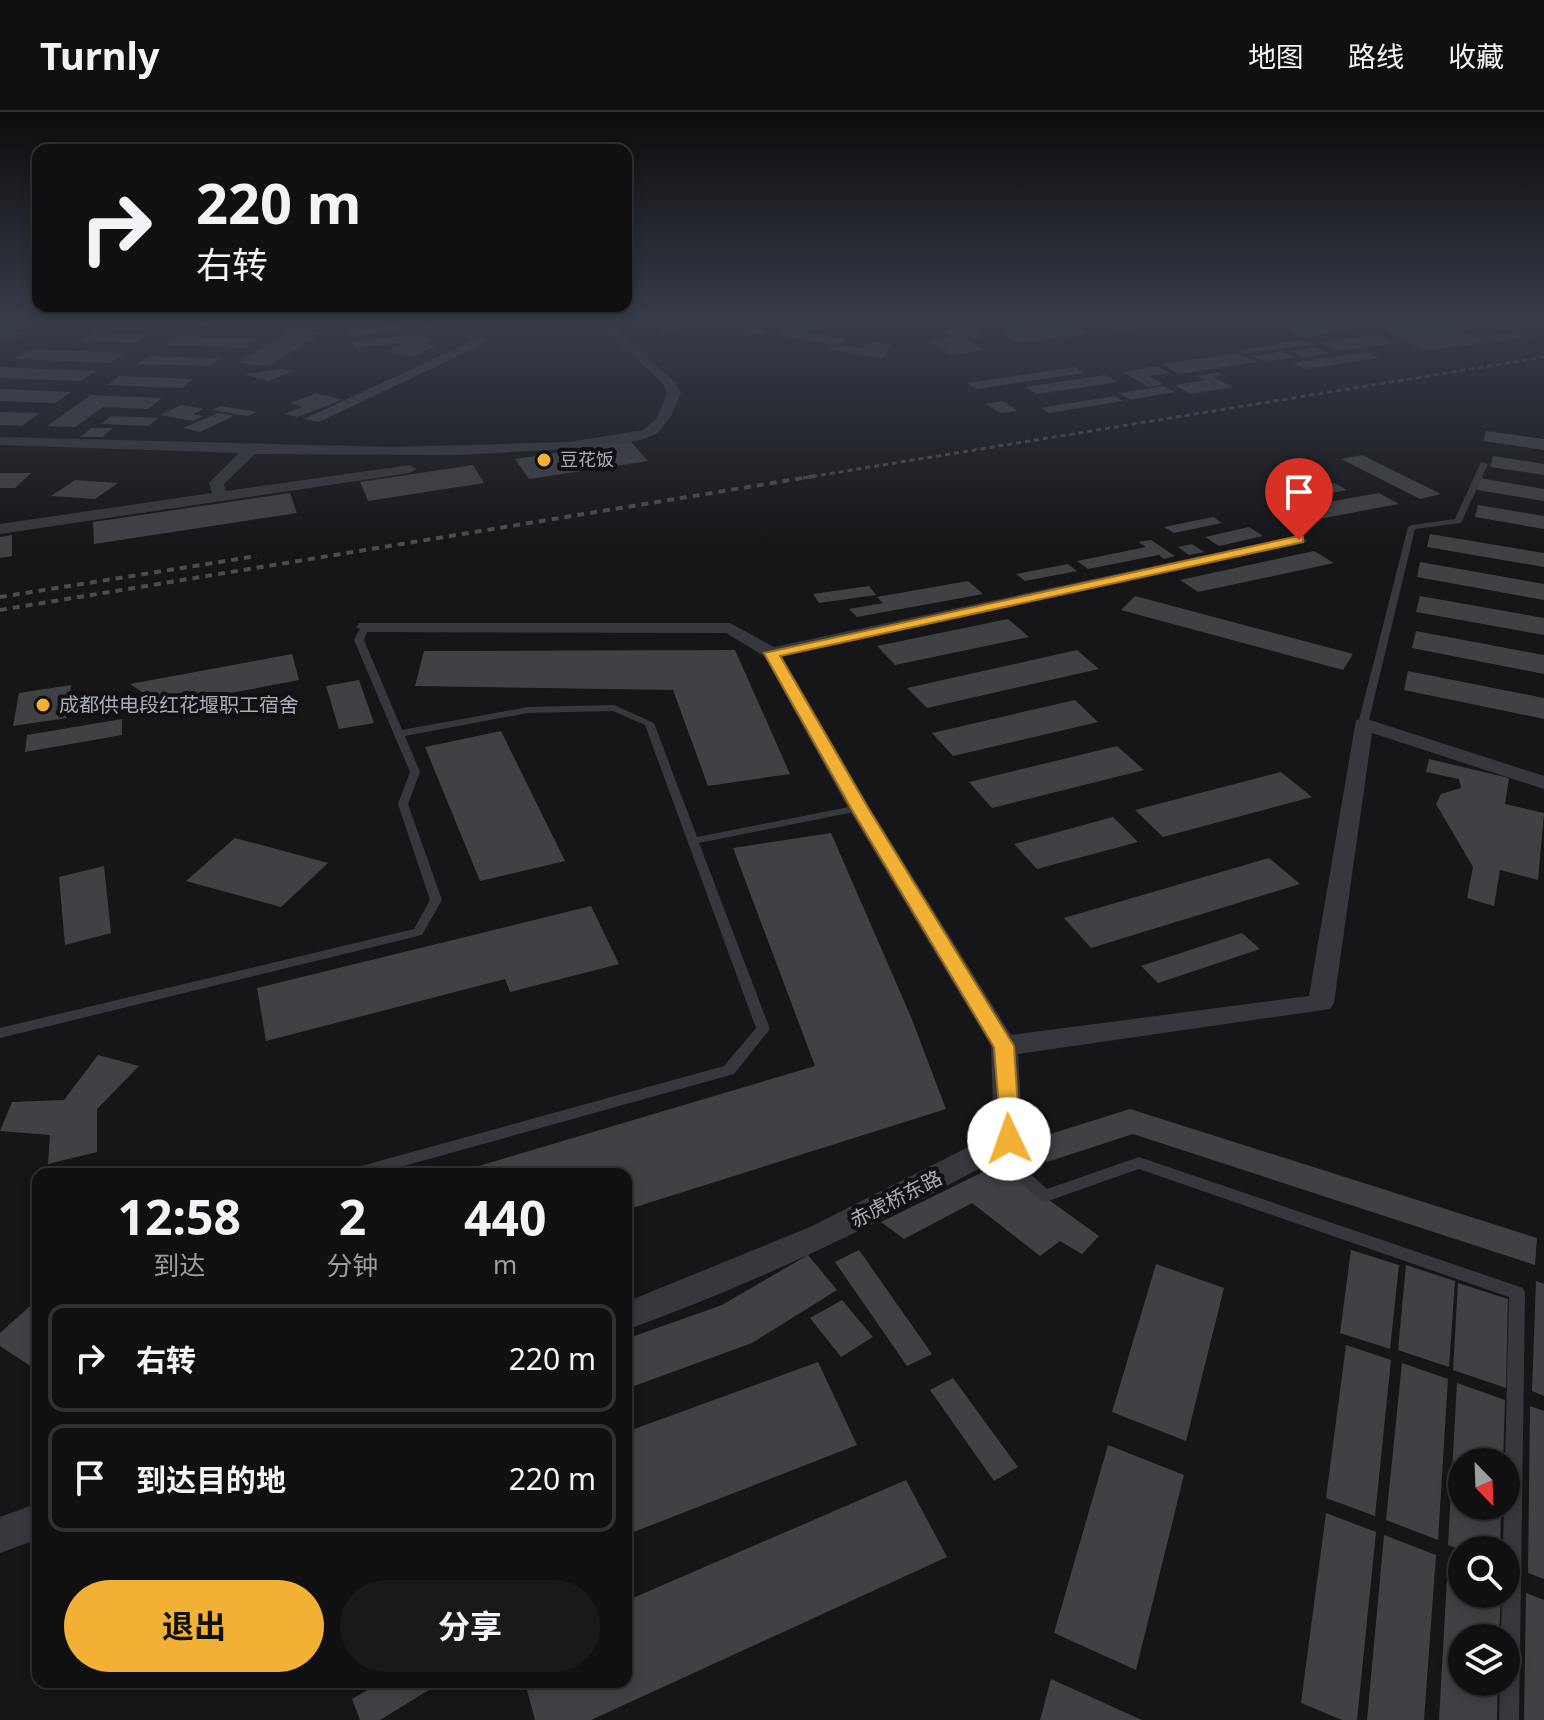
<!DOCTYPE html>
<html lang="zh">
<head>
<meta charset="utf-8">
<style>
	:root { --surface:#101012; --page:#19191b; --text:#f1f3f6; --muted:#9c9d9f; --line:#303032; --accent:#f2b134 }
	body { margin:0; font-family:"Noto Sans","Noto Sans SC",sans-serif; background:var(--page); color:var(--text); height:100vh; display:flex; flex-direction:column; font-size:30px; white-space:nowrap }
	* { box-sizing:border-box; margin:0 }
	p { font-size:26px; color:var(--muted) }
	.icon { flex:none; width:44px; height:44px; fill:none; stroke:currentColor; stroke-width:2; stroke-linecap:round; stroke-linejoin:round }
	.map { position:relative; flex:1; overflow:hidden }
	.side { position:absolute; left:32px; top:1056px; width:600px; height:520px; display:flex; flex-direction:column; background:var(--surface); border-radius:16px; box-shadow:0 4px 12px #0003,0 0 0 2px var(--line) }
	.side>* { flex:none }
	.hud { position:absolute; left:32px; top:32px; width:600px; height:168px; border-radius:16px; box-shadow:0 4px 12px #0003,0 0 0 2px var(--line); background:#101012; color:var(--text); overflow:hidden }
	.needle { width:52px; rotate:157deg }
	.tools { position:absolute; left:1448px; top:1336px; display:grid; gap:16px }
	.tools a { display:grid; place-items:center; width:72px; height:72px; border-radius:50%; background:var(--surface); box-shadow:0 4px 12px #0003,0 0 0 2px var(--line); font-size:40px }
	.pin { position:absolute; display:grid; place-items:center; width:68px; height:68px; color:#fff; margin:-82px -34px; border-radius:50% 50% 50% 0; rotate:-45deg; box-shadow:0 0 8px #0007 }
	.pin .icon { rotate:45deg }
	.me { position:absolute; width:88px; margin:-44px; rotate:357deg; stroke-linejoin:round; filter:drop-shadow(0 0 6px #0008) }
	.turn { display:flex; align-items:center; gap:28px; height:168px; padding:0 32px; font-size:36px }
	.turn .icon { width:104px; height:104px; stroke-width:2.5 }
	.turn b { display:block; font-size:56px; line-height:68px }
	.eta { display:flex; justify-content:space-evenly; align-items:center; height:136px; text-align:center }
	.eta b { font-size:48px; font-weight:700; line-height:56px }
	.button { display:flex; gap:16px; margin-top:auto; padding:16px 32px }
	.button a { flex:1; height:92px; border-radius:48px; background:var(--accent); color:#111; font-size:32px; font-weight:700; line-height:92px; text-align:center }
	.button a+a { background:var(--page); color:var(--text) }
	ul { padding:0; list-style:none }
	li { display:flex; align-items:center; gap:24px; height:108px; margin:0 16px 12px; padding:0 16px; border:4px solid var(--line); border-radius:16px }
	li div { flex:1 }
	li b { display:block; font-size:30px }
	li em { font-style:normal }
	header { display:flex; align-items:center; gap:48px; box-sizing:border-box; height:112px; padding:0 40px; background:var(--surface); border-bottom:2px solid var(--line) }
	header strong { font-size:38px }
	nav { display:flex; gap:44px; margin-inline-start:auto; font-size:28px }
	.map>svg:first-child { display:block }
	.building { fill:#404145 }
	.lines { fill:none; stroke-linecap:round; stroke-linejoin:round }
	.service { fill:#37383d; fill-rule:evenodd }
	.minor { fill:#37383d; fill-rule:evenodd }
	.rail-far1 { stroke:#4a4c52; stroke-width:3; stroke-dasharray:5 4; stroke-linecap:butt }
	.rail { stroke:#4a4c52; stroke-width:4; stroke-dasharray:7 6; stroke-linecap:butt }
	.route { fill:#f2b134; stroke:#9d7322; stroke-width:2 }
	.poi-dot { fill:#f2b134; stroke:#111113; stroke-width:3 }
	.labels { text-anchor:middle; stroke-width:8; stroke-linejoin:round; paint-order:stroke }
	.far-poi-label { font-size:18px; fill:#a8adb8; stroke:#111113; text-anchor:start }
	.poi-label { font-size:20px; fill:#a8adb8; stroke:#111113; text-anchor:start }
	.street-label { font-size:20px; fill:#a8adb8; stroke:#111113 }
</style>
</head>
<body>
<header>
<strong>Turnly</strong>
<nav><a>地图</a><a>路线</a><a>收藏</a></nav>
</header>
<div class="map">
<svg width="1544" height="1608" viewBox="0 0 1544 1608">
	<rect width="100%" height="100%" fill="#161618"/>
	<!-- building -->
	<g class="building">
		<polygon points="81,207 174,207 164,214 76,211"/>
		<polygon points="206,207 217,207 284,210 277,216 198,213"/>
		<polygon points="651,207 664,207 671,215 753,207 767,222 747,222 737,212 662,220"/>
		<polygon points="793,207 863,207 863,210 802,216"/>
		<polygon points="1091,207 1125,207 1145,218 1118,221"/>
		<polygon points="1359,207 1431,207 1490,231 1424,238"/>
		<polygon points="1544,207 1544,215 1533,217 1515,210"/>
		<polygon points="457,208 461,213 420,218 416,213"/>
		<polygon points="1349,208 1366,216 1301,225 1285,217"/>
		<polygon points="404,210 408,218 351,224 349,220"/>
		<polygon points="1071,211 1089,221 1019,231 1002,221"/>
		<polygon points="967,215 982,224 965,227 985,238 952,243 930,229 952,226 941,219"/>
		<polygon points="789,217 846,227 837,233 779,223"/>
		<polygon points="292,218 322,221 269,254 238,251"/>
		<polygon points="0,219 25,220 12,228 0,227"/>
		<polygon points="1521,219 1534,224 1496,230 1483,225"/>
		<polygon points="96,220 148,222 135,231 82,228"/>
		<polygon points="411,223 435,227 426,232 436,233 413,244 385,240 405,230 355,236 352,230"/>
		<polygon points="1377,223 1395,231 1338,239 1320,230"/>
		<polygon points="177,224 257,227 246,236 165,233"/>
		<polygon points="479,226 492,228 319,310 304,307"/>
		<polygon points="1303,228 1313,233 1246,241 1240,238"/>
		<polygon points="870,230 892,232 883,246 827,238 842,234 866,236"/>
		<polygon points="1315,235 1329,241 1304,246 1290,240"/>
		<polygon points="30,237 124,241 110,251 14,247"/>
		<polygon points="1282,239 1294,245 1265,250 1253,244"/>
		<polygon points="1367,240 1379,246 1305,257 1293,251"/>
		<polygon points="1238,241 1256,250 1179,262 1162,252"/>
		<polygon points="149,244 220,246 210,254 137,252"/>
		<polygon points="1157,254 1170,261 1148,264 1163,272 1149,275 1122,260"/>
		<polygon points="0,255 96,259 80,269 0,266"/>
		<polygon points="1075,255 1084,261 976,277 967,271"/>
		<polygon points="281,257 293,259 269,269 244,262"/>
		<polygon points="1218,260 1223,263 1213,265 1233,275 1190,282 1175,273 1206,268 1197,264"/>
		<polygon points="1105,263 1118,270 1037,282 1025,275"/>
		<polygon points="119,264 193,267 182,276 107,273"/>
		<polygon points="1163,274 1175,280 1130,288 1119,281"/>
		<polygon points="0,277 71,280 55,291 0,289"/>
		<polygon points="317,281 342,288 297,305 284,302 302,295 290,291"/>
		<polygon points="91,283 162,286 148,297 103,295 75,315 47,314"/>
		<polygon points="1115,284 1123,289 1049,301 1041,296"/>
		<polygon points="1003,289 1018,299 1000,301 986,292"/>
		<polygon points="181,293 204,297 193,302 203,304 193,309 160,303"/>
		<polygon points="221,294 257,300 248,304 212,298"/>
		<polygon points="0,300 40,301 22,314 0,313"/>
		<polygon points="218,301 234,304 200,320 183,316"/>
		<polygon points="111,304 158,306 148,314 101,312"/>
		<polygon points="91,316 113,316 102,325 80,325"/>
		<polygon points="1486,319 1544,327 1544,338 1483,329"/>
		<polygon points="631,330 648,349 529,367 515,347"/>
		<polygon points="1362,343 1441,382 1420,387 1341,347"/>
		<polygon points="1493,344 1544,352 1544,363 1490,355"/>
		<polygon points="473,353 484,371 368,389 360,370"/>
		<polygon points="1298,354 1311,361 1292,364 1279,357"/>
		<polygon points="0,361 31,361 15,376 0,376"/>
		<polygon points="1480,366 1544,377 1544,389 1477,378"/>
		<polygon points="75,368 118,371 95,387 51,384"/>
		<polygon points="1334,371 1347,378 1292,389 1280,382"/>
		<polygon points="290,381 297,401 94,432 93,410"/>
		<polygon points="1379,381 1399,392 1313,408 1294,396"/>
		<polygon points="1478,393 1544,404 1544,417 1475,405"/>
		<polygon points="1213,405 1222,411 1174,421 1164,415"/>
		<polygon points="1249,415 1263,424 1219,434 1205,425"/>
		<polygon points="1430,422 1544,441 1544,455 1427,435"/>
		<polygon points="12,423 12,444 0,446 0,425"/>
		<polygon points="1151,428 1175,444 1164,447 1159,443 1088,457 1077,449 1146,435 1138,430"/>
		<polygon points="1192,432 1204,440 1189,443 1178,435"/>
		<polygon points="1314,439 1334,451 1198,480 1180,468"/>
		<polygon points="1420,450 1544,472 1544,488 1417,465"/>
		<polygon points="1068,452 1077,459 1025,469 1016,462"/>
		<polygon points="968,469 983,482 857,505 849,497 883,491 877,485"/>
		<polygon points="869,474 876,483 819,491 813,482"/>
		<polygon points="1135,484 1353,542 1343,558 1121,498"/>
		<polygon points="1420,484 1544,506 1544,523 1416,500"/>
		<polygon points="1008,507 1029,525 895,553 877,534"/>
		<polygon points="1416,519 1544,543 1544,562 1412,536"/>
		<polygon points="735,538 790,662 708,674 673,578 415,574 424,539"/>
		<polygon points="1077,538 1099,557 927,596 907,576"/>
		<polygon points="292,542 299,568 163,594 130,572"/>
		<polygon points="1408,559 1544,586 1544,607 1404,578"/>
		<polygon points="359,568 374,611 339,617 326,574"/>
		<polygon points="71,573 67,606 13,614 19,581"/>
		<polygon points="1075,588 1098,610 953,644 932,621"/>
		<polygon points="122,607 122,623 25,640 27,623"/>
		<polygon points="501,619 565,749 480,769 425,635"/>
		<polygon points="1117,634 1144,658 992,696 969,670"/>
		<polygon points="1429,647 1509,666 1505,692 1544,701 1538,768 1500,758 1494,794 1467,786 1473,755 1436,692 1441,682 1461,676 1459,667 1426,660"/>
		<polygon points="1281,660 1312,685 1163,725 1135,698"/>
		<polygon points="1113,705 1138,730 1037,757 1014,732"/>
		<polygon points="831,721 911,905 946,997 626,1098 626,1062 452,1062 815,954 733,736"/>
		<polygon points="235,726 328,751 281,795 186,769"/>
		<polygon points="1269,746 1300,772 1091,836 1064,806"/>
		<polygon points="104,754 111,821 65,833 59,765"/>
		<polygon points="591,794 619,852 510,880 505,867 266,929 257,876"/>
		<polygon points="1242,821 1260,837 1158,871 1141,854"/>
		<polygon points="98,943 139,954 97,997 97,1040 48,1052 50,1023 0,1019 12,990 64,988"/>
		<polygon points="1130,997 1537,1126 1535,1153 1133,1022 1047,1050 1031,1028"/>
		<polygon points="999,1052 1099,1124 1082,1142 1060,1129 1040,1144 972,1091 904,1127 881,1110"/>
		<polygon points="859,1138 932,1242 907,1254 835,1150"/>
		<polygon points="1351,1138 1399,1153 1390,1237 1340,1221"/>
		<polygon points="808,1143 837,1178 752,1231 626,1277 626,1227 722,1193"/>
		<polygon points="1156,1152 1224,1176 1186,1329 1112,1300"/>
		<polygon points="1406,1153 1455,1169 1449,1255 1398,1238"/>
		<polygon points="1536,1169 1544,1172 1544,1284 1532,1279"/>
		<polygon points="1458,1171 1508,1187 1506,1276 1453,1258"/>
		<polygon points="38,1187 38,1259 0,1234 0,1221"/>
		<polygon points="842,1188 873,1225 841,1245 810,1206"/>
		<polygon points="1346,1233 1391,1248 1375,1404 1326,1386"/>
		<polygon points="818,1250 857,1333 626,1423 626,1320"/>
		<polygon points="1402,1251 1448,1267 1438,1428 1386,1408"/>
		<polygon points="953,1266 1018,1355 994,1369 930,1278"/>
		<polygon points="1457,1271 1505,1288 1503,1350 1462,1350 1462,1394 1501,1394 1500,1438 1462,1438 1448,1433"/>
		<polygon points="1530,1294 1544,1299 1544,1467 1528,1461"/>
		<polygon points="1108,1333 1184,1363 1136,1558 1054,1521"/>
		<polygon points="906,1368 947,1445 591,1608 535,1608 525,1570 626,1570 626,1489"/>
		<polygon points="1326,1401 1376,1420 1357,1608 1342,1608 1301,1591"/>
		<polygon points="1384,1423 1436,1443 1424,1608 1367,1608"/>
		<polygon points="1448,1449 1462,1454 1462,1482 1501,1482 1499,1526 1462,1526 1462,1570 1498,1570 1497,1608 1439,1608"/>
		<polygon points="1526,1481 1544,1488 1544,1608 1524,1608"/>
		<polygon points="1051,1567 1142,1608 1040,1608"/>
		<polygon points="381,1570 442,1570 380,1608 360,1608 352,1587"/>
	</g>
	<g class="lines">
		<!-- service -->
		<g class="service">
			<polygon points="1481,350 1488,352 1461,411 1415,417 1368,612 1367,614 1359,614 1358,612 1408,415 1412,413 1455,407"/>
			<polygon points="365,512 369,515 364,528 402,618 528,595 614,593 654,611 697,725 859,693 863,694 864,696 863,698 859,699 699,731 770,917 734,962 375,1062 347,1062 349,1058 354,1056 724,954 756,916 645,613 613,599 528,601 405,624 420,660 408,692 442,788 422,823 0,926 0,916 414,817 430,788 398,692 410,660 354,528 361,515"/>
			<polygon points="993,1030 998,1032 1047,1077 1139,1045 1523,1176 1525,1181 1519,1608 1499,1608 1500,1570 1506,1570 1506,1526 1501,1526 1502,1482 1506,1482 1506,1438 1503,1438 1504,1394 1506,1394 1505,1350 1509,1185 1139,1057 1045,1090 1040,1088 988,1040 986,1036 988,1032"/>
		</g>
		<!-- minor -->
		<g class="minor">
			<polygon points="594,207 606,207 675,270 681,281 671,304 658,321 641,328 605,335 457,343 255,342 224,372 226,379 410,353 417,357 410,361 0,422 0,412 212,381 209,371 239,341 0,333 0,325 392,335 569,330 643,318 656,307 667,281 663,272"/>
			<path d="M1299,423L1307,428L1305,431L782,544L870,696L1011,923L1309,884L1356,608H1370L1544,664V677L1372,621L1334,891L1330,897L1018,942L1023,1027L1019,1035C892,1105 763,1169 626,1218V1190L810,1115L994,1022L991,934L848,696L764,544L726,521L365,520L356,515L359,511H730L774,535Z"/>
			<polygon points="38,1391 38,1427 0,1441 0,1405"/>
		</g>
		<!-- rail-far1 -->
		<polyline class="rail-far1" points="803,366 1544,245"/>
		<!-- rail -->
		<g class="rail">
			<polyline points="0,485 257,444"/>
			<polyline points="0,498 815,364"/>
		</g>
	</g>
	<!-- sky -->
	<linearGradient id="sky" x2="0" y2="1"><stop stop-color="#0c0c0d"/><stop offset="0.48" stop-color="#363c48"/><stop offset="1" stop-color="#363c48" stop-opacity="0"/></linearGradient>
	<rect width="1544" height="433" fill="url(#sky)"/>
	<!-- route -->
	<polygon class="route" points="1299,424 1303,425 1303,430 780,544 868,696 1014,934 1020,1027 1017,1033 1002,1033 994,935 851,696 764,541"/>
	<!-- markers -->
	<g class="poi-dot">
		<circle cx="544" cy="348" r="8"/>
		<circle cx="43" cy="593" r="8"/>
	</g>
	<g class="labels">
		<!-- far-poi labels -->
		<g class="far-poi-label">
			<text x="560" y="354">豆花饭</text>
		</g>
		<!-- poi labels -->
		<g class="poi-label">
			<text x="59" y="600">成都供电段红花堰职工宿舍</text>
		</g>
		<!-- street labels -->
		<g class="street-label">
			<text transform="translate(896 1087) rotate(-27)" y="7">赤虎桥东路</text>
		</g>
	</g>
</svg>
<div class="tools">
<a><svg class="needle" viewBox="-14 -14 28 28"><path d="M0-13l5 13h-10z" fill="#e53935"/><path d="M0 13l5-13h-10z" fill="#9c9d9f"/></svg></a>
<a><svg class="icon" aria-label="search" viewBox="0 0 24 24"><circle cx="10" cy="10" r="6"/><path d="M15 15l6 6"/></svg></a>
<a><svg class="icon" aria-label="layers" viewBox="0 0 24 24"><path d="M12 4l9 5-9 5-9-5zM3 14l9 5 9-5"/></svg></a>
</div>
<div class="pin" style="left:1299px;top:428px;background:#d93025"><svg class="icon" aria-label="arrive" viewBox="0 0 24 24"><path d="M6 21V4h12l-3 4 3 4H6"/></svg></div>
<svg class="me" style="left:1009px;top:1027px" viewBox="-20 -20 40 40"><circle r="19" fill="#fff"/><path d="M0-13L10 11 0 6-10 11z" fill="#f2b134"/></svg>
<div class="hud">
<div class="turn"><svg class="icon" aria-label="right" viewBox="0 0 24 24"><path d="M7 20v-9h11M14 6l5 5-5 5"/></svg><div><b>220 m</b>右转</div></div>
</div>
<section class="side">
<div class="eta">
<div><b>12:58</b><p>到达</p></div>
<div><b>2</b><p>分钟</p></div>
<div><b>440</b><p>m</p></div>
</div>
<ul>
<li><svg class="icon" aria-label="right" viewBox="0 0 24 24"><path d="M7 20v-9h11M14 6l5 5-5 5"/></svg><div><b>右转</b></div><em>220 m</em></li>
<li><svg class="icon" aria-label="arrive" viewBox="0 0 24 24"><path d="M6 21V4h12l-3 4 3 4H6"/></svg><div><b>到达目的地</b></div><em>220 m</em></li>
</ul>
<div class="button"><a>退出</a><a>分享</a></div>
</section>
</div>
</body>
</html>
